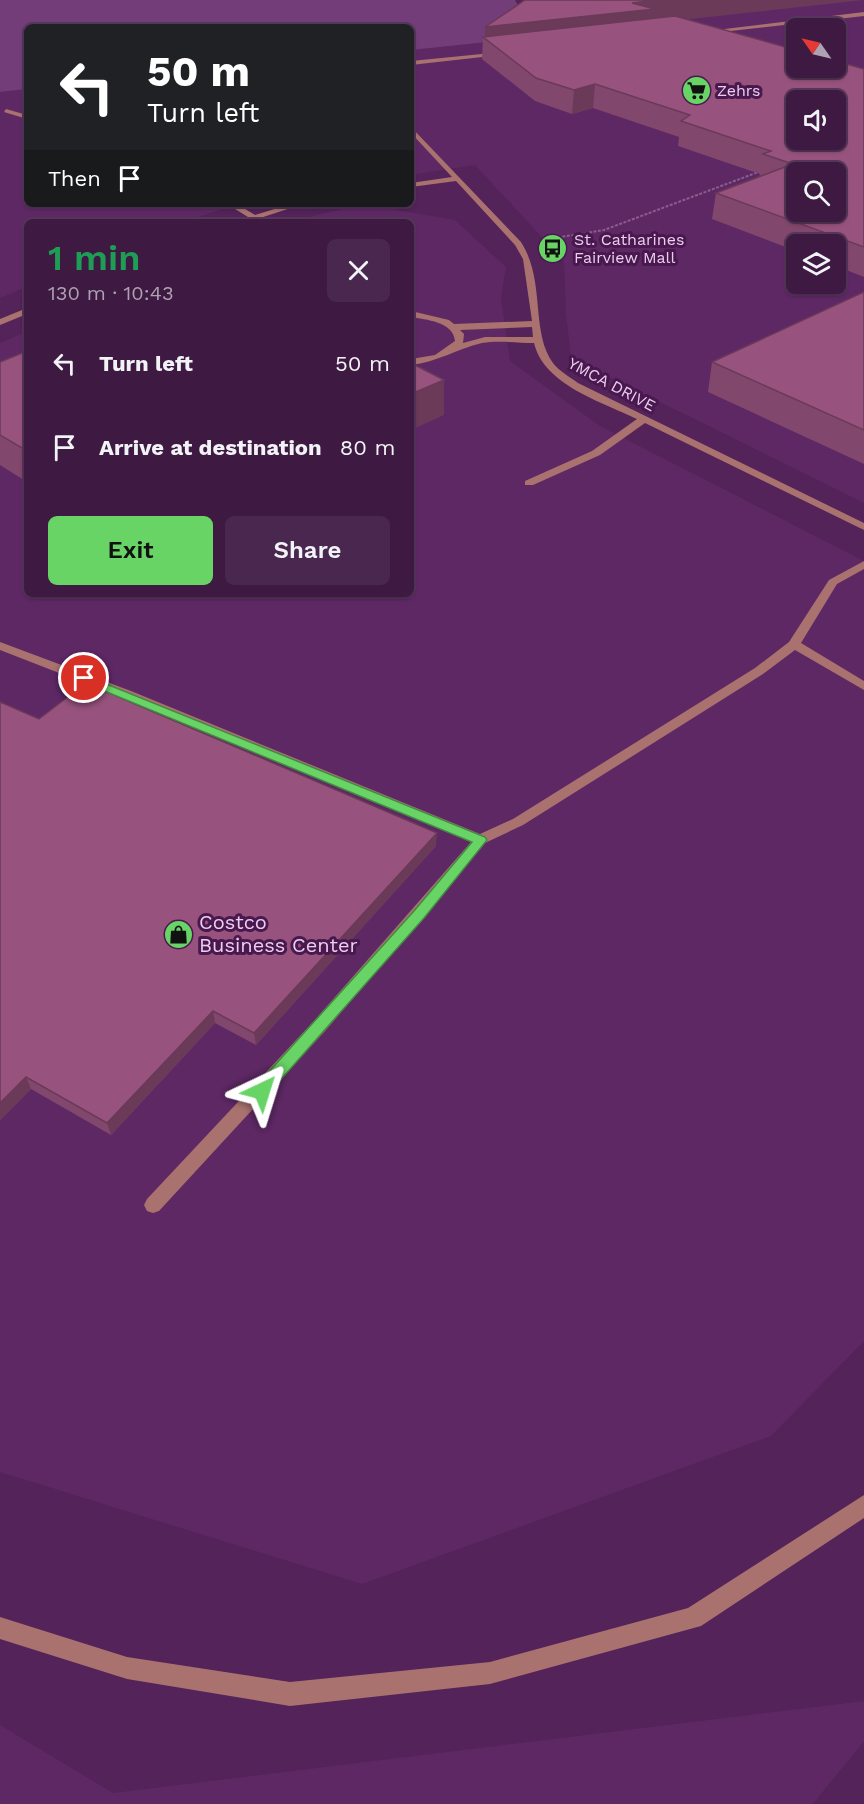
<!DOCTYPE html>
<html lang="en">
<head>
<meta charset="utf-8">
<style>
	:root { --surface:#3e1a43; --page:#49274e; --text:#f1f3f6; --muted:#ada1b2; --line:#57385c; --accent:#68d465 }
	body { margin:0; font-family:"Work Sans",sans-serif; background:var(--page); color:var(--text); height:100vh; display:flex; flex-direction:column; font-size:22px; white-space:nowrap }
	* { box-sizing:border-box; margin:0 }
	p { font-size:20px; color:var(--muted) }
	.icon { flex:none; width:33px; height:33px; fill:none; stroke:currentColor; stroke-width:2; stroke-linecap:round; stroke-linejoin:round }
	.map { position:relative; flex:1; overflow:hidden }
	.details { position:absolute; left:24px; top:219px; width:390px; height:378px; display:flex; flex-direction:column; background:var(--surface); border-radius:9px; box-shadow:0 2px 4px #0004,0 0 0 2px var(--line) }
	.details>* { flex:none }
	.banner { position:absolute; left:24px; top:24px; width:390px; height:183px; border-radius:9px; box-shadow:0 2px 4px #0004,0 0 0 2px var(--line); background:#202124; color:#fff; overflow:hidden }
	.needle { width:39px; rotate:304deg }
	.tools { position:absolute; left:786px; top:18px; display:grid; gap:12px }
	.tools a { display:grid; place-items:center; width:60px; height:60px; border-radius:9px; background:var(--surface); box-shadow:0 2px 4px #0004,0 0 0 2px var(--line); font-size:30px }
	.pin { position:absolute; display:grid; place-items:center; width:51px; height:51px; color:#fff; margin:-26px; border:3px solid #fff; border-radius:50%; box-shadow:0 2px 6px #0007 }
	.me { position:absolute; width:66px; margin:-33px; rotate:41deg; stroke-linejoin:round; filter:drop-shadow(0 0 4px #0008) }
	.turn { display:flex; align-items:center; gap:21px; height:126px; padding:0 24px; font-size:27px }
	.turn .icon { width:78px; height:78px; stroke-width:2.5 }
	.turn b { display:block; font-size:42px; line-height:51px }
	.then { display:flex; align-items:center; height:57px; padding:0 24px; background:#0003; gap:12px; font-size:22px }
	.round { display:grid; place-items:center; flex:none; width:63px; height:63px; border-radius:9px; background:var(--page) }
	.headline { display:flex; align-items:center; justify-content:space-between; height:102px; padding:0 24px }
	h1 { font-size:36px; font-weight:600; line-height:45px; color:#1e9e55 }
	.cta { display:flex; gap:12px; margin-top:auto; padding:12px 24px }
	.cta a { flex:1; height:69px; border-radius:9px; background:var(--accent); color:#111; font-size:24px; font-weight:600; line-height:69px; text-align:center }
	.cta a+a { background:var(--page); color:var(--text) }
	ul { padding:0; list-style:none }
	li { display:flex; align-items:center; gap:18px; height:84px; padding:0 24px }
	li div { flex:1 }
	li b { display:block; font-size:22px }
	li em { font-style:normal }
	.map>svg:first-child { display:block }
	.built { fill:#5e2865; fill-rule:evenodd }
	.green { fill:#733d7a }
	.lines { fill:none; stroke-linecap:round; stroke-linejoin:round }
	.path { stroke:#885e8c; stroke-width:2; stroke-dasharray:3 1.5; stroke-linecap:butt }
	.minor { fill:#a9726f; fill-rule:evenodd }
	.wall { fill:#82476c }
	.shaded-wall { fill:#6a3a58 }
	.building { fill:#97537d; stroke:#6a3a58; stroke-width:1.5; fill-rule:evenodd }
	.route { fill:#68d465; stroke:#448a42; stroke-width:1.5 }
	.labels { text-anchor:middle; stroke-width:6; stroke-linejoin:round; paint-order:stroke }
	.far-poi-label { font-size:16px; fill:#eccfef; stroke:#48184e; text-anchor:start }
	.far-street-label { font-size:16px; fill:#eccfef; stroke:#48184e }
	.poi-label { font-size:20px; fill:#eccfef; stroke:#48184e; text-anchor:start }
</style>
</head>
<body>
<div class="map">
<svg width="864" height="1804" viewBox="0 0 864 1804">
	<rect width="100%" height="100%" fill="#532359"/>
	<!-- built -->
	<g class="built">
		<path d="M749,0H864V503L571,358L566,313L564,261L475,165L411,175V47ZM796,28H836V68H796ZM796,100H836V140H796ZM796,172H836V212H796ZM796,244H836V284H796Z"/>
		<polygon points="27,89 27,204 238,204 183,222 27,222 27,287 0,298 0,92"/>
		<polygon points="364,204 455,220 506,267 501,298 510,361 600,426 864,561 864,1341 771,1436 362,1584 0,1472 0,343 27,331 27,594 411,594 411,222 288,222"/>
		<polygon points="864,1701 864,1741 813,1804 0,1804 0,1725 113,1793"/>
	</g>
	<!-- green -->
	<polygon class="green" points="0,0 515,0 534,37 411,50 411,27 27,27 27,89 0,92"/>
	<g class="lines">
		<!-- path -->
		<polyline class="path" points="549,239 604,230 761,171"/>
		<!-- minor -->
		<g class="minor">
			<polygon points="864,12 864,16 703,34 700,32"/>
			<polygon points="502,52 500,55 411,65 411,61"/>
			<polygon points="6,109 27,115 27,119 4,112"/>
			<path d="M411,127L521,242C546,281 530,331 553,363C559,371 570,377 578,383L864,523V530L645,423L600,455L533,485H525V481L592,451L637,419C602,402 544,385 534,343C518,343 498,340 482,343C457,349 437,362 411,365V359L435,355L455,341C453,321 426,320 411,317V311L449,320L454,324L532,321L523,259L515,245L456,181L411,187V183L452,177L411,133ZM532,327L533,337H485L463,343L464,334L460,330Z"/>
			<polygon points="227,204 237,204 255,215 291,204 303,204 248,222 235,222 248,217"/>
			<polygon points="27,308 27,314 0,325 0,319"/>
			<polygon points="864,561 864,569 837,584 801,643 864,681 864,690 795,650 763,674 523,825 485,843 326,1030 159,1211 153,1213 147,1211 144,1205 147,1199 314,1021 471,842 121,697 0,650 0,642 131,691 480,834 513,819 755,668 789,642 829,580"/>
			<polygon points="864,1495 864,1518 701,1626 490,1684 290,1706 127,1679 0,1639 0,1617 127,1657 290,1682 490,1662 688,1608"/>
		</g>
	</g>
	<!-- wall -->
	<g class="wall">
		<polygon points="687,20 864,69 864,277 836,266 836,244 796,244 796,251 712,219 716,193 759,177 760,174 678,146 679,137 593,108 572,114 535,101 482,59 483,37"/>
		<polygon points="864,292 864,464 708,392 712,362"/>
		<polygon points="27,351 27,482 0,465 0,362"/>
		<polygon points="39,719 436,846 256,1045 215,1023 111,1135 31,1089 0,1120"/>
	</g>
	<!-- shaded-wall -->
	<g class="shaded-wall">
		<polygon points="657,0 864,0 654,23 485,38 485,27 632,3"/>
		<polygon points="595,84 593,108 572,114 574,90"/>
		<polygon points="444,380 444,415 411,430 411,394"/>
		<polygon points="437,833 436,846 256,1045 254,1033"/>
		<polygon points="213,1011 215,1023 111,1135 107,1123"/>
		<polygon points="26,1077 31,1089 0,1120 0,1103"/>
	</g>
	<!-- building -->
	<g class="building">
		<polygon points="525,0 657,0 632,3 655,9 485,27"/>
		<path d="M675,16L796,50V68H836V61L864,69V247L716,193L793,164L763,154L771,151L681,121L690,115L595,84L574,90L536,78L483,37ZM796,100H836V140H796ZM796,172H836V212H796Z"/>
		<polygon points="864,292 864,430 712,362"/>
		<polygon points="27,351 27,451 0,435 0,362"/>
		<polygon points="411,363 444,380 411,394"/>
		<polygon points="86,683 437,833 254,1033 213,1011 107,1123 26,1077 0,1103 0,702 39,719"/>
	</g>
	<!-- route -->
	<polygon class="route" points="84,675 485,837 487,840 424,918 267,1095 262,1097 256,1095 254,1091 256,1086 414,911 472,842 80,681 79,678"/>
	<!-- icons -->
	<defs>
		<symbol id="supermarket-disc" viewBox="-11 -11 22 22"><circle r="9.5" fill="#68d465" stroke="#48184e"/><path d="M-6-5.5h2.5l.6 2H6L4.5 2H-2.5L-4.4-4H-6ZM-1.5 3.2a1.3 1.3 0 1 0 .1 0ZM3 3.2a1.3 1.3 0 1 0 .1 0Z" fill="#111"/></symbol>
		<symbol id="bus-disc" viewBox="-11 -11 22 22"><circle r="9.5" fill="#68d465" stroke="#48184e"/><path d="M-5-6H5V4H4V6H2V4H-2V6H-4V4H-5ZM-3.5-4V0h7V-4ZM-3.5 1.2v1.5H-2V1.2ZM2 1.2v1.5H3.5V1.2Z" fill="#111"/></symbol>
		<symbol id="shop-disc" viewBox="-11 -11 22 22"><circle r="9.5" fill="#68d465" stroke="#48184e"/><path d="M-5-2.5h2.3a2.7 3.5 0 0 1 5.4 0H5L5.5 6h-11ZM-1.5-2.5h3a1.5 2.3 0 0 0-3 0Z" fill="#111"/></symbol>
	</defs>
	<g fill-rule="evenodd">
		<use href="#supermarket-disc" x="680" y="74" width="33" height="33"/>
		<use href="#bus-disc" x="536" y="232" width="33" height="33"/>
		<use href="#shop-disc" x="162" y="918" width="33" height="33"/>
	</g>
	<g class="labels">
		<!-- far-poi labels -->
		<g class="far-poi-label">
			<text x="717" y="96">Zehrs</text>
			<text x="574" y="245">St. Catharines<tspan x="574" dy="18">Fairview Mall</tspan></text>
		</g>
		<!-- far-street labels -->
		<g class="far-street-label">
			<text transform="translate(612 384) rotate(28)" y="6">YMCA DRIVE</text>
		</g>
		<!-- poi labels -->
		<g class="poi-label">
			<text x="199" y="929">Costco<tspan x="199" dy="23">Business Center</tspan></text>
		</g>
	</g>
</svg>
<div class="tools">
<a><svg class="needle" viewBox="-14 -14 28 28"><path d="M0-13l5 13h-10z" fill="#e53935"/><path d="M0 13l5-13h-10z" fill="#ada1b2"/></svg></a>
<a><svg class="icon" aria-label="sound" viewBox="0 0 24 24"><path d="M4 9h4l5-4v14l-5-4H4zM17 9q2 3 0 6"/></svg></a>
<a><svg class="icon" aria-label="search" viewBox="0 0 24 24"><circle cx="10" cy="10" r="6"/><path d="M15 15l6 6"/></svg></a>
<a><svg class="icon" aria-label="layers" viewBox="0 0 24 24"><path d="M12 4l9 5-9 5-9-5zM3 14l9 5 9-5"/></svg></a>
</div>
<div class="pin" style="left:84px;top:678px;background:#d93025"><svg class="icon" aria-label="arrive" viewBox="0 0 24 24"><path d="M6 21V4h12l-3 4 3 4H6"/></svg></div>
<svg class="me" style="left:262px;top:1091px" viewBox="-20 -20 40 40"><path d="M0-17L14 15 0 8-14 15z" fill="#68d465" stroke="#fff" stroke-width="4"/></svg>
<div class="banner">
<div class="turn"><svg class="icon" aria-label="left" viewBox="0 0 24 24"><path d="M17 20v-9H6M10 6l-5 5 5 5"/></svg><div><b>50 m</b>Turn left</div></div>
<div class="then">Then<svg class="icon" aria-label="arrive" viewBox="0 0 24 24"><path d="M6 21V4h12l-3 4 3 4H6"/></svg></div>
</div>
<section class="details">
<div class="headline"><div><h1>1 min</h1><p>130 m · 10:43</p></div><a class="round"><svg class="icon" aria-label="close" viewBox="0 0 24 24"><path d="M6 6l12 12M18 6L6 18"/></svg></a></div>
<ul>
<li><svg class="icon" aria-label="left" viewBox="0 0 24 24"><path d="M17 20v-9H6M10 6l-5 5 5 5"/></svg><div><b>Turn left</b></div><em>50 m</em></li>
<li><svg class="icon" aria-label="arrive" viewBox="0 0 24 24"><path d="M6 21V4h12l-3 4 3 4H6"/></svg><div><b>Arrive at destination</b></div><em>80 m</em></li>
</ul>
<div class="cta"><a>Exit</a><a>Share</a></div>
</section>
</div>
</body>
</html>
